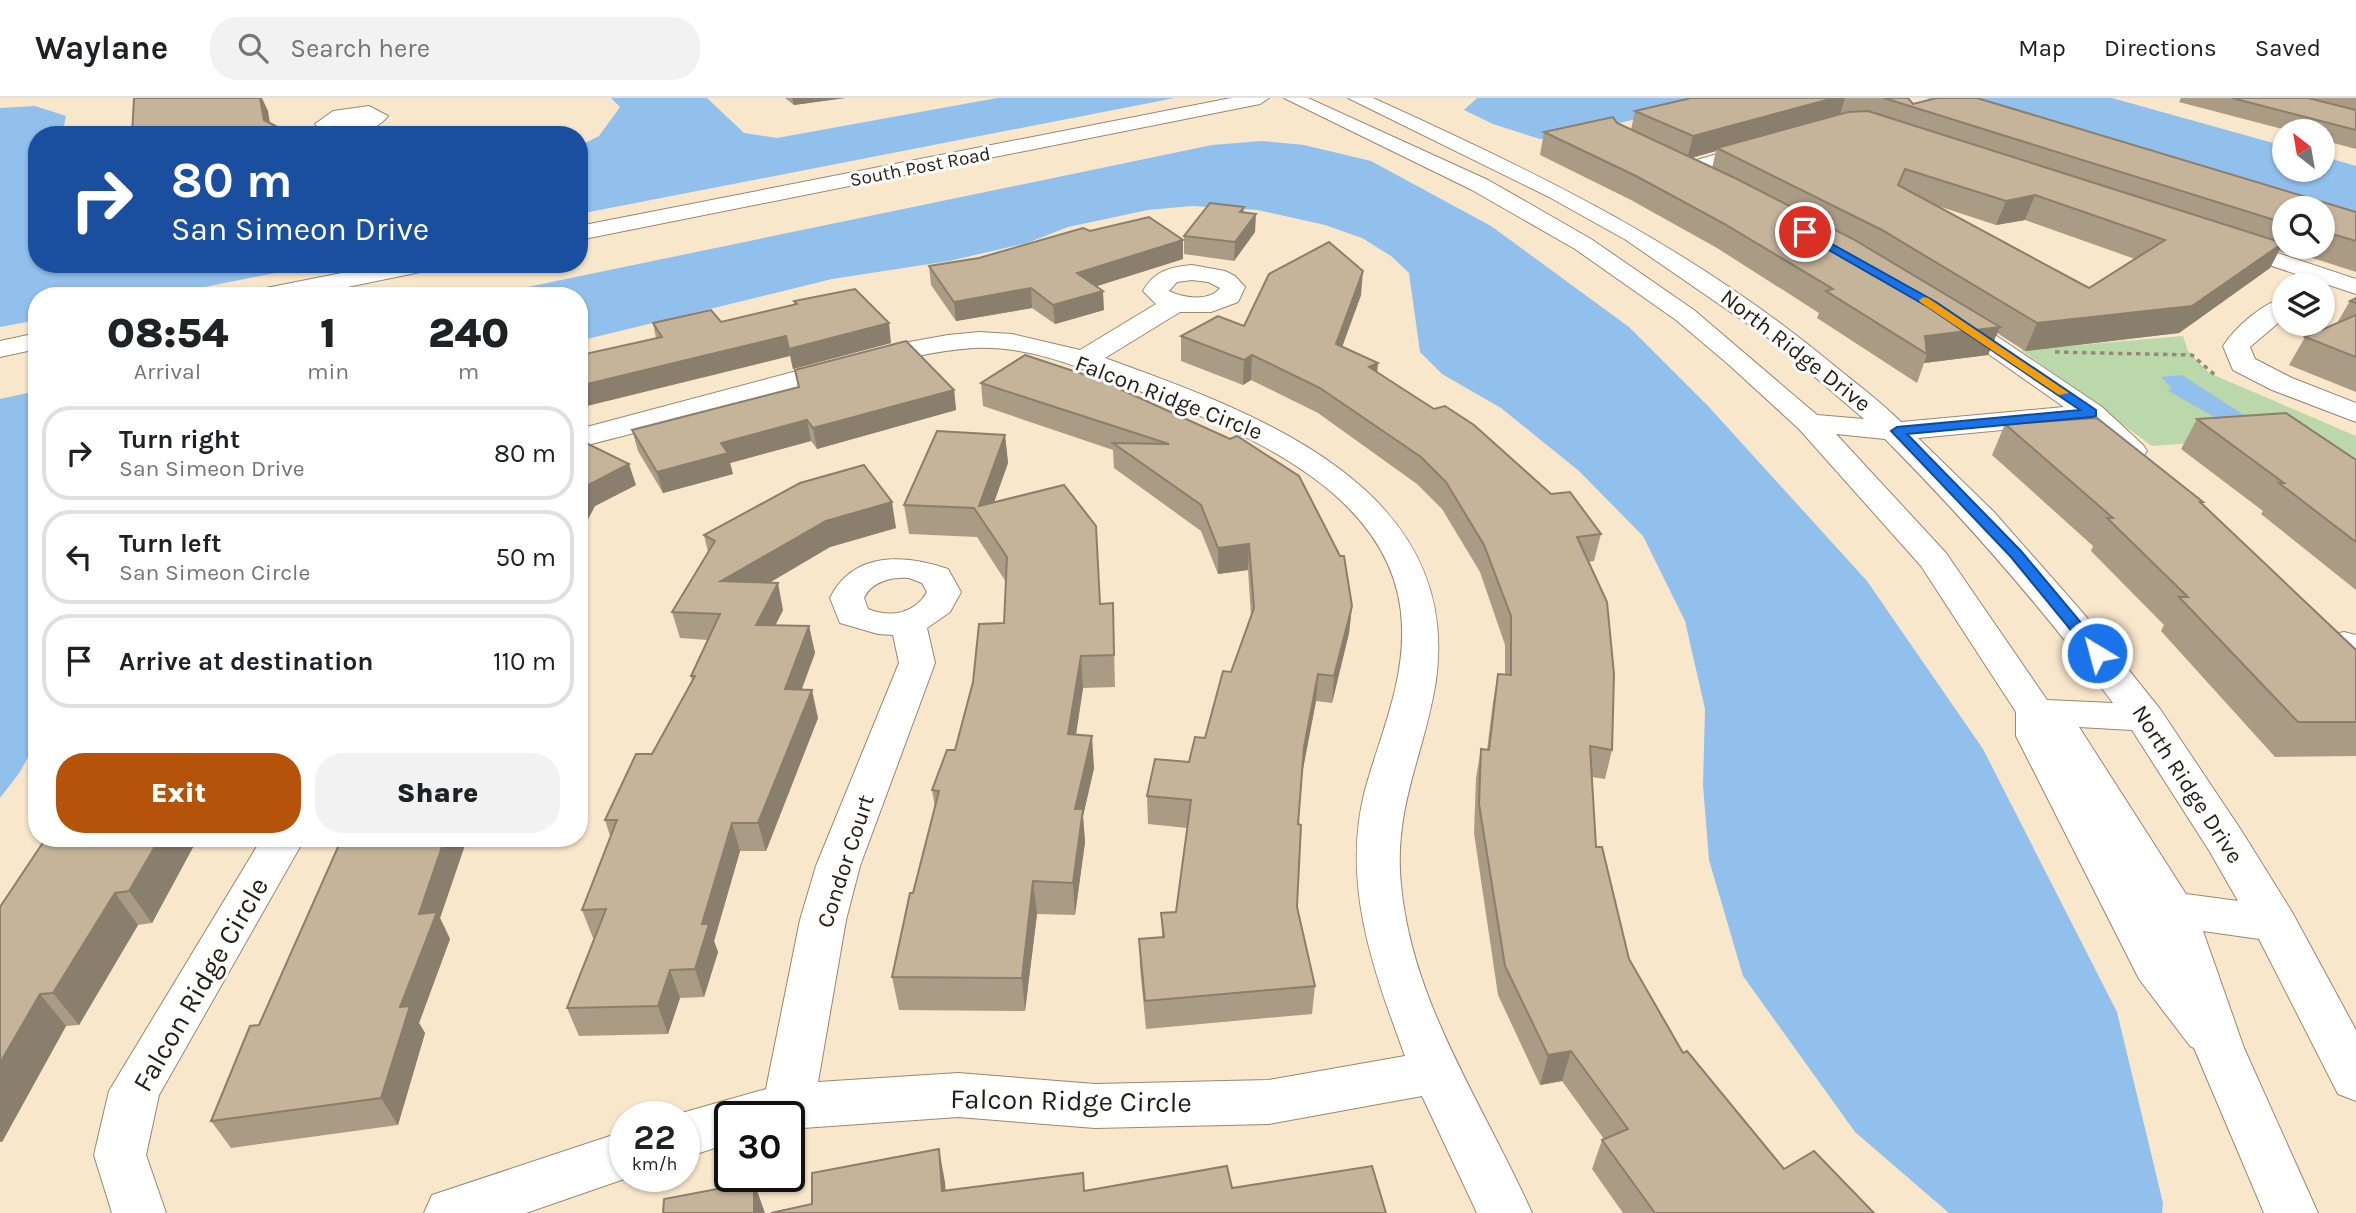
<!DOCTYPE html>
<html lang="en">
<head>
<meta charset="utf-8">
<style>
	:root { --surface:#fff; --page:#f2f2f2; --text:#202124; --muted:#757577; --line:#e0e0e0; --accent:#b45309 }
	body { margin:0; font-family:Karla,sans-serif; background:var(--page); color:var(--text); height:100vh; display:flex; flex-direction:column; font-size:26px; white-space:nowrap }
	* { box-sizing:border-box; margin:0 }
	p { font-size:23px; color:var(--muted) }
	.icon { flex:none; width:38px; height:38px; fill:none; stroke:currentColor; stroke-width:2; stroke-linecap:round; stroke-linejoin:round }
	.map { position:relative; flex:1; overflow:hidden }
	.drawer { position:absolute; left:28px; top:189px; width:560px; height:560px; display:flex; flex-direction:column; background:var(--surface); border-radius:28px; box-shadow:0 2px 5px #0004 }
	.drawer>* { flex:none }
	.banner { position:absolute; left:28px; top:28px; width:560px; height:147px; border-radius:28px; box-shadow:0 2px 5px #0004; background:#1a4fa0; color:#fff; overflow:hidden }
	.needle { width:46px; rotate:329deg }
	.fabs { position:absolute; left:2272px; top:21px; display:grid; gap:14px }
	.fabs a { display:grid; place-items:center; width:63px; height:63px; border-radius:50%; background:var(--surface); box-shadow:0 2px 5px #0004; font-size:35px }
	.speed { position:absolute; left:609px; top:1003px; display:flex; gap:14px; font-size:35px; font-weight:700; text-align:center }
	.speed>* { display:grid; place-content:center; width:91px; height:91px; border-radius:50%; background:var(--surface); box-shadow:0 2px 5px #0004; line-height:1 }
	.speed small { font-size:18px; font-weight:400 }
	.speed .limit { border:4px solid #111; border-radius:10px; background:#fff; color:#111 }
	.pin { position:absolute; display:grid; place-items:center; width:60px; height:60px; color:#fff; margin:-30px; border:4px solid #fff; border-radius:50%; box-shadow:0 2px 7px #0007 }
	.me { position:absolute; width:77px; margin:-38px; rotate:323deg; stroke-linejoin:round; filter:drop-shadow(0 0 5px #0008) }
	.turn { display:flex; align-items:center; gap:24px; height:147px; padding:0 28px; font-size:32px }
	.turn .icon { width:91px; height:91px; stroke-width:2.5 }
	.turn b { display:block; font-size:49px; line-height:60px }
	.eta { display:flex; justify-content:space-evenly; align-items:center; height:119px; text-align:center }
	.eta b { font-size:42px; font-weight:800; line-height:49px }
	.cta { display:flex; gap:14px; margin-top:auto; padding:14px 28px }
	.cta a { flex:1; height:80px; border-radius:28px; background:var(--accent); color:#fff; font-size:28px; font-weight:800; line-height:80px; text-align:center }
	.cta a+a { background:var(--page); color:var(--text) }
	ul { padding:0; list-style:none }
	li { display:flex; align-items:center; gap:21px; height:94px; margin:0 14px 10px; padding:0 14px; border:4px solid var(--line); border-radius:28px }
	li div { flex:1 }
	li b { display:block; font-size:26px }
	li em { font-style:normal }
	header { display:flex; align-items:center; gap:42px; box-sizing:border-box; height:98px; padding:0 35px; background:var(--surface); border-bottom:2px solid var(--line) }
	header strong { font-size:33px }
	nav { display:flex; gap:38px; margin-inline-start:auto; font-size:24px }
	.search { width:490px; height:63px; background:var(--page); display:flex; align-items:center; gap:18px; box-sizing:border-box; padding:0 24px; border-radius:28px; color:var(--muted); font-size:26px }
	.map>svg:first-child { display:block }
	.green { fill:#bad8aa }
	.water { fill:#92c0ec }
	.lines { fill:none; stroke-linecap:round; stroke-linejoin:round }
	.minor-casing { stroke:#998870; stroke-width:2 }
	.path { stroke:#968a77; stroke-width:3.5; stroke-dasharray:4.5 4.5; stroke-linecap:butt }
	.minor { fill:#fff; fill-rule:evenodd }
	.wall { fill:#a99b84; fill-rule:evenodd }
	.shaded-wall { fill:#8a7e6c }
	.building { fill:#c5b49a; stroke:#8a7e6c; stroke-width:2; fill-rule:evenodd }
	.route { fill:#1a73e8; stroke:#114b97; stroke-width:2 }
	.slow { fill:#f59e0b }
	.labels { text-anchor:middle; stroke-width:6; stroke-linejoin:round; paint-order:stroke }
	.far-street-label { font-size:19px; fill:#241e14; stroke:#fff }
	.street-label { font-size:23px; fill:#241e14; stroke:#fff }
	.near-street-label { font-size:28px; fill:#241e14; stroke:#fff }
</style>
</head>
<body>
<header>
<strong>Waylane</strong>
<div class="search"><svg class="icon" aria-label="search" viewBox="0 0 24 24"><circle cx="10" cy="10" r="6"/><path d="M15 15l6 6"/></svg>Search here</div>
<nav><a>Map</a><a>Directions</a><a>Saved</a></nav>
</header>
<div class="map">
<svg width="2356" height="1115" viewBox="0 0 2356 1115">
	<rect width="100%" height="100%" fill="#f9e7cc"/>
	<!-- green -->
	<polygon class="green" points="2183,238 2188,253 2209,275 2356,338 2356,393 2276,339 2152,348 2021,252"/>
	<!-- water -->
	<g class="water">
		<polygon points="611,0 707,0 744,35 777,40 997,0 1175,0 579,116 579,48 599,38 620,9"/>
		<polygon points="1477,0 1722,0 1579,35 1540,41 1493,26 1464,12"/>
		<polygon points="1926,0 2112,0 2284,48 2284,72 2322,72 2322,58 2356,68 2356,132 2322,110 2284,110"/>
		<polygon points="35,8 66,18 62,37 37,37 37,166 321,166 159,198 37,198 37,222 0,229 0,10"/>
		<polygon points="1262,43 1304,47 1371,63 1491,128 1629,229 1709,309 1867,483 1983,651 2117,914 2163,1105 2162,1115 1949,1115 1855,1034 1743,878 1709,762 1703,687 1705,611 1685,523 1643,438 1579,373 1501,310 1442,276 1420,254 1409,175 1391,158 1362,140 1325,127 1258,112 1192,108 1148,112 1068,129 1027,145 949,163 832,181 579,243 579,198 484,198 1212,47"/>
		<polygon points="2182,277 2247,319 2219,322 2167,292 2172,291 2161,279"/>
		<polygon points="37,293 37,642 20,674 0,700 0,301"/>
	</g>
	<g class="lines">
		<defs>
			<g id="minor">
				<polygon points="1231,0 1269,0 1260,6 579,142 579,128"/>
				<path d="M1284,0H1308L1488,82L1591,141L1694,212L1817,317L1864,321L1774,244L1626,142L1549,99L1348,0H1373C1541,76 1693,150 1836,269C1858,287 1881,304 1901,324L2064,309L1943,224L1939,219L1943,214H1961L2102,309L2143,347L2147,353L2143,359C2118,366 2102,341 2085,324L1918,340L1994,414L2083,515L2160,611L2241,732L2292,814L2356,932V1003L2338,996L2259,841L2203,833L2244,950L2318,1115H2264L2194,950L2190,948L2139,881L2016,638V614L1921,468L1799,331L1728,266L1676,222L1575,151L1472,92ZM1836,336L1885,341C1970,427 2041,508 2113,605L2047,602L1946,455ZM2079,629L2132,632L2210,754L2238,803L2186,796Z"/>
				<path d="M369,8L388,18C374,37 331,46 315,26L333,13Z"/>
				<polygon points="1763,43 1770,45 1773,49 1770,53 1686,77 1675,71 1679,67"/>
				<polygon points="2226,138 2356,181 2356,196 2218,150 2214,145 2218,140"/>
				<polygon points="387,166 437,166 434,171 425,173 304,198 254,198 257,193 266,190"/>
				<path d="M1192,167L1225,173L1235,178L1245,189L1238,204L1211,214H1180L1105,260C1251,313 1463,387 1436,582C1425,656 1393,708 1401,787C1412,906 1485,1009 1532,1115H1477L1422,998L1269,1026L1095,1030L958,1019L789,1031V1018H730V1045L684,1060V1018H671L766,991L800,822L816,768L899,565L893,537L878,536L840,525L830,500C853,453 905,456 948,471L961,494L950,514L927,530L935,565L860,768L846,822L818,984L958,975L1095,986L1269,982L1405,958C1373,871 1341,785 1365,692C1380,638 1404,586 1402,529C1399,396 1245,335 1142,294C1089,273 1033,247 974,250C923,253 873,270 823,283C742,305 661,329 579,349V331L898,246L948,237L979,234L1012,236L1080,252L1156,206L1143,193C1154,173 1170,169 1192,167ZM1192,182L1208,184L1220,190C1210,204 1182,200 1169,193L1177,184ZM909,480L922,485L927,494C915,516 890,520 868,511L864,500C872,483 892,479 909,480Z"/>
				<path d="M2284,200V220L2250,249L2255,261L2292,280L2356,305V324L2272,292L2233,272L2223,248C2236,229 2261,206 2284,200Z"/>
				<polygon points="37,235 37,251 0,259 0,243"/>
				<polygon points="2344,534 2356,537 2356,559 2331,553 2326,545 2331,537"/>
				<polygon points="262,740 305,740 159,997 146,1057 166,1115 112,1115 94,1057 109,993"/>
				<polygon points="625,1033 625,1078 633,1078 526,1115 424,1115 432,1097"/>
			</g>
		</defs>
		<!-- minor casing -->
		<use href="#minor" class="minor-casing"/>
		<!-- path -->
		<polyline class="path" points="2055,254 2192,257 2216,278"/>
		<!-- minor -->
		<use href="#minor" class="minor"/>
	</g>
	<!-- wall -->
	<g class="wall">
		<polygon points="785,0 845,0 794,7"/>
		<path d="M1691,0H1908L1913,6L2356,114V174L2297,155L2293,158L2279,153L2270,170L2179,235L2025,253L1997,235L1988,257L1924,265L1917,285L1817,220L1819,215L1717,150L1631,102L1540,57L1544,34L1631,32L1635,13ZM1716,53L1712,70L1692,60ZM1935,107L1996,127L2025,122L2135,161L2089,190ZM2284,110H2322V149H2284Z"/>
		<polygon points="2181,0 2356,0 2356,51 2322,42 2322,33 2290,33 2179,4"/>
		<polygon points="1244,109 1244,114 1255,134 1234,163 1184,156 1184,138"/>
		<polygon points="1183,142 1183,161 1097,188 1104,212 1055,226 1032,210 956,223 931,187 929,168 979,160"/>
		<polygon points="1361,197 1342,249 1551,396 1601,436 1594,463 1588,464 1612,652 1605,681 1592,679 1596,749 1629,861 1683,955 1784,1071 1874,1115 1623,1115 1592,1071 1602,1042 1604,1041 1562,983 1540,987 1498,897 1474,735 1476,680 1481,651 1487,652 1493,604 1498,576 1505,577 1505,547 1480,474 1442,411 1417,386 1318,315 1251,282 1243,287 1181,263 1181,238 1244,228"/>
		<polygon points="2356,200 2356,294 2289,267 2305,239 2337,225 2350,203"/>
		<polygon points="794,203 891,245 793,271 790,258 581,257 656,240 653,225 721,224 795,207"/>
		<polygon points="795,272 954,292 956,312 817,351 811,343 730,365 733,376 663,395 638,353 632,332 798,289"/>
		<polygon points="981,285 1125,294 1352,508 1349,535 1332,605 1316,603 1302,676 1298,726 1297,809 1315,888 1312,916 1146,931 1140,869 1139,841 1162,839 1161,815 1176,814 1187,730 1148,726 1147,698 1189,664 1205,640 1231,574 1251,517 1248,472 1218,476 1201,433 1114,370 1113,352 983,308"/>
		<polygon points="2197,321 2356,362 2356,492 2261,416 2263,413 2181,351"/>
		<polygon points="2005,326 2203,404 2202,406 2356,552 2356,658 2275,659 2161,533 2164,527 2091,453 2093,448 1992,357"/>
		<polygon points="1005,337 1008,365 994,404 1100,506 1113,505 1115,589 1083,590 1076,637 1094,670 1083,718 1085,744 1075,817 1037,816 1025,913 899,912 892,879 935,709 932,692 955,652 1004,525 1006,484 977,439 909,436 904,407"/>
		<polygon points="579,351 636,387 595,408 587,423 579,419"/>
		<polygon points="896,430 830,449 769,485 783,512 775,528 809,528 815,555 801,592 818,620 766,753 740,753 714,843 718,854 704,899 680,900 668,936 579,938 567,910 595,840 593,840 582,812 610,738 605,722 652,656 692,583 691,578 708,542 680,540 672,514 708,454 704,437"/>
		<polygon points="46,740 198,740 152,825 138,827 79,927 66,928 2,1044 0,1044 0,809"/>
		<polygon points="342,740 487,740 486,742 466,744 440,820 450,841 419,925 425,935 398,1027 231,1050 211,1023 259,927"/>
	</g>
	<!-- shaded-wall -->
	<g class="shaded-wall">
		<polygon points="260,0 262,0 268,13 272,37 264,22"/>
		<polygon points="792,0 845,0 794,7"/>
		<polygon points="1834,0 1845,0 1839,19 1717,50 1716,53 1687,61 1693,38"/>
		<polygon points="2035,97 2025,122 1996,127 2006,103"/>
		<polygon points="1256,116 1255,134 1234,163 1235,144"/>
		<polygon points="1183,142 1183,161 1078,194 1077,175"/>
		<polygon points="2283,145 2270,170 2179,235 2025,253 2037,225"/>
		<polygon points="2297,149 2301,149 2297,155 2293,158"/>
		<polygon points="1363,173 1361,197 1334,271 1336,246"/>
		<polygon points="1031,190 1032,210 956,223 954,204"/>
		<polygon points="1103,193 1104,212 1055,226 1053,207"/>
		<polygon points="889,225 891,245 793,271 789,251"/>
		<polygon points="2000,229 1988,257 1924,265 1927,256 1925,238"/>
		<polygon points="786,238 790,258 579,310 579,288"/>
		<polygon points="1252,257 1251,282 1243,287 1244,262"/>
		<polygon points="1378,265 1376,290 1369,269"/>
		<polygon points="954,292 956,312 817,351 813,330"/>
		<polygon points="807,322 811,343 730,365 733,376 663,395 657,374 721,345"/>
		<polygon points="1005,337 1008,365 986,427 979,408"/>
		<polygon points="629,366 636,387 595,408 587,423 580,401 588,387"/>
		<polygon points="892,404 896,430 830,449 728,509 721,483 826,423"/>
		<polygon points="1249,446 1248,472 1218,476 1218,450"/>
		<polygon points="778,485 783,512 762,554 756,527"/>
		<polygon points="1352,508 1349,535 1332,605 1334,578"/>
		<polygon points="809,528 815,555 792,618 785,591"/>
		<polygon points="1081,558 1083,590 1071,668 1068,636"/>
		<polygon points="1318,576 1316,603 1302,676 1304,649"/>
		<polygon points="812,592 818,620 766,753 758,725"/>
		<polygon points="1092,638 1094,670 1083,718 1085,744 1075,817 1073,785 1075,711"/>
		<polygon points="732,725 740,753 714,843 718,854 704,899 695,871 702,826"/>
		<polygon points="160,740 198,740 152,825 129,793"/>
		<polygon points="445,740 464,740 466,744 440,820 450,841 419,925 425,935 398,1027 381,1000 419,816"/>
		<polygon points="1033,783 1037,816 1025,913 1022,880"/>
		<polygon points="115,795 138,827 79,927 53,895"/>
		<polygon points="670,872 680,900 668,936 658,908"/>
		<polygon points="40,896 66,928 2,1044 0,1042 0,965"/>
		<polygon points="1571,953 1562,983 1540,987 1548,957"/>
		<polygon points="939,1051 945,1084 947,1115 942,1093"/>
		<polygon points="754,1084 765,1115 754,1115"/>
	</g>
	<!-- building -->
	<g class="building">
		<polygon points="134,0 260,0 264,22 285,33 284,37 132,37"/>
		<polygon points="1691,0 1834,0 1693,38 1635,13"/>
		<polygon points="1884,0 1908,0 1913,6 1937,0 1977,0 2356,114 2356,143 2322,133 2322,110 2284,110 2284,125"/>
		<polygon points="2232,0 2308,0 2356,12 2356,32"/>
		<path d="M1868,13L2283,145L2192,208L2037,225L1882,132L1717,50L1848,14ZM1905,71L2006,103L2035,97L2165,142L2089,190L1898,87Z"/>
		<polygon points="1613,19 1617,25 1737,81 1853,141 2000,229 1925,238 1927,256 1826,193 1833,191 1723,125 1636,78 1544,34"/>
		<polygon points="1210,105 1244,109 1240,114 1256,116 1235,144 1184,138"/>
		<polygon points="1149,119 1183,142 1077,175 1103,193 1053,207 1031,190 954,204 929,168 979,160 1083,130 1090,133"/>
		<polygon points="1329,144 1363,173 1336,246 1378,265 1369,269 1434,311 1445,308 1474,327 1551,396 1570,394 1601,436 1577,439 1607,504 1614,576 1612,652 1590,648 1596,749 1602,749 1629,861 1683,955 1687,953 1784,1071 1814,1053 1874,1115 1655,1115 1602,1042 1628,1031 1571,953 1548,957 1505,868 1479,706 1481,651 1489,652 1498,576 1511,577 1511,518 1484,447 1446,384 1421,359 1320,290 1252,257 1244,262 1181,238 1218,218 1244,228 1269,176"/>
		<polygon points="855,191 889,225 789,251 786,238 579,288 579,254 581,257 662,239 653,225 711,212 721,224 797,206 794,203"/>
		<polygon points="2356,200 2356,205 2350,203"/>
		<polygon points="2356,217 2356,259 2305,239"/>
		<polygon points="906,243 954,292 813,330 807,322 721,345 728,355 657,374 632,332 799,289 795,272"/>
		<polygon points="1025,257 1125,290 1122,292 1230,341 1237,338 1299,378 1340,458 1344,458 1352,508 1334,578 1318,576 1304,649 1298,726 1301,727 1297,809 1315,888 1145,903 1139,841 1164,839 1161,815 1176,814 1191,702 1147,698 1155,661 1189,664 1195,639 1205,640 1223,573 1231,574 1254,510 1249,446 1218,450 1201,407 1113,345 1169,346 981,285"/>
		<polygon points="2286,315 2356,362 2356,444 2279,385 2284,385 2197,321"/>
		<polygon points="2097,320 2203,404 2200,404 2356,552 2356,624 2298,624 2179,499 2188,499 2107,420 2113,420 2005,326"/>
		<polygon points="937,333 1005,337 979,408 1064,387 1096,428 1100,506 1113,505 1114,557 1081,558 1068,636 1092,638 1075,711 1083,711 1073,785 1033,783 1022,880 892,879 910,795 913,795 939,693 932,692 947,652 955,652 973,584 979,526 1004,525 1007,459 974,410 904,407"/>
		<polygon points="588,346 629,366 588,387 580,401 579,351"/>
		<polygon points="864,367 892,404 826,423 721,483 778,485 756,527 809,528 785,591 812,592 758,725 732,725 702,826 709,826 695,871 670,872 658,908 567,910 606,811 582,812 617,722 605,722 636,656 652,656 695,578 691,578 720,516 672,514 715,443 704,437 800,385"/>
		<polygon points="46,740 160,740 129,793 115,795 53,895 40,896 0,965 0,809"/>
		<polygon points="342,740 445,740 419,816 437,814 400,909 410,908 381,1000 211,1023 250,928 259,927"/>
		<polygon points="939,1051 942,1093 1083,1075 1084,1093 1227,1068 1232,1090 1372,1068 1386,1115 771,1115 812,1106 812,1075"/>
		<polygon points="754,1084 754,1115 663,1115 664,1101"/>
	</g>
	<!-- route -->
	<polygon class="route" points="1805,131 1936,204 2096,312 2096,318 2092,319 1907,336 2021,453 2103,551 2103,558 2092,558 2011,459 1891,333 1897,329 2080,312 1928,209 1801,136"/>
	<!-- slow -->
	<polygon class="slow" points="1924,199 1928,200 2069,295 2059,297 1920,204 1919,202"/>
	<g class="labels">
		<!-- far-street labels -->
		<g class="far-street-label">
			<text transform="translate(920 68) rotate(-11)" y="7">South Post Road</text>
		</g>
		<!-- street labels -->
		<g class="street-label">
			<text transform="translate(1796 252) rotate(38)" y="8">North Ridge Drive</text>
			<text transform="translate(1169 299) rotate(21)" y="8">Falcon Ridge Circle</text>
			<text transform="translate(2188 686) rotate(57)" y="8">North Ridge Drive</text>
			<text transform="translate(845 763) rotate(-72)" y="8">Condor Court</text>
		</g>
		<!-- near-street labels -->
		<g class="near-street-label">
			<text transform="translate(200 886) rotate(-60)" y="10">Falcon Ridge Circle</text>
			<text transform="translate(1071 1002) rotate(1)" y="10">Falcon Ridge Circle</text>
		</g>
	</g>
</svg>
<div class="fabs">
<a><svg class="needle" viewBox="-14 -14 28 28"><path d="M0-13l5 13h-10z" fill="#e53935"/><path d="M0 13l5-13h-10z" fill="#757577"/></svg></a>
<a><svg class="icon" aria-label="search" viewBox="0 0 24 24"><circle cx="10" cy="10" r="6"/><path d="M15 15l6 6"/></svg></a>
<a><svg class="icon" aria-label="layers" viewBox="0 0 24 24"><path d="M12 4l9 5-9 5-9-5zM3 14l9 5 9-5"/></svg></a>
</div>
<div class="speed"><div>22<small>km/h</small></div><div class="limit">30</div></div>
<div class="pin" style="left:1805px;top:134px;background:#d93025"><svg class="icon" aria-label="arrive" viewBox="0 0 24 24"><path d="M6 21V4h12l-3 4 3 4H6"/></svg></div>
<svg class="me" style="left:2097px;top:555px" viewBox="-20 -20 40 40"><circle r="17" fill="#1a73e8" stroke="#fff" stroke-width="3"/><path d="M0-11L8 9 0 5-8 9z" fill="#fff"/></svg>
<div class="banner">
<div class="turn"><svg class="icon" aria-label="right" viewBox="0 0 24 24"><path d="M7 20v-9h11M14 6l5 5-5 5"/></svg><div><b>80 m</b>San Simeon Drive</div></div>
</div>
<section class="drawer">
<div class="eta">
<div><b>08:54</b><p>Arrival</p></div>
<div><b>1</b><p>min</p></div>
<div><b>240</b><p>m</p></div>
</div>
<ul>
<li><svg class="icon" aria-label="right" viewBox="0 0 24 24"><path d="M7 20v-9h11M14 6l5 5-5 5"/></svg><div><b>Turn right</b><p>San Simeon Drive</p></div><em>80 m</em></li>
<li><svg class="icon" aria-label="left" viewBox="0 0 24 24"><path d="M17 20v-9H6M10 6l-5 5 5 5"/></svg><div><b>Turn left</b><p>San Simeon Circle</p></div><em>50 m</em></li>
<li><svg class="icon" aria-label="arrive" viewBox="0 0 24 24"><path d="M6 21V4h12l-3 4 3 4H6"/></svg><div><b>Arrive at destination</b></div><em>110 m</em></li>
</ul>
<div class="cta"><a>Exit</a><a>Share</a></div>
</section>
</div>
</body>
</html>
